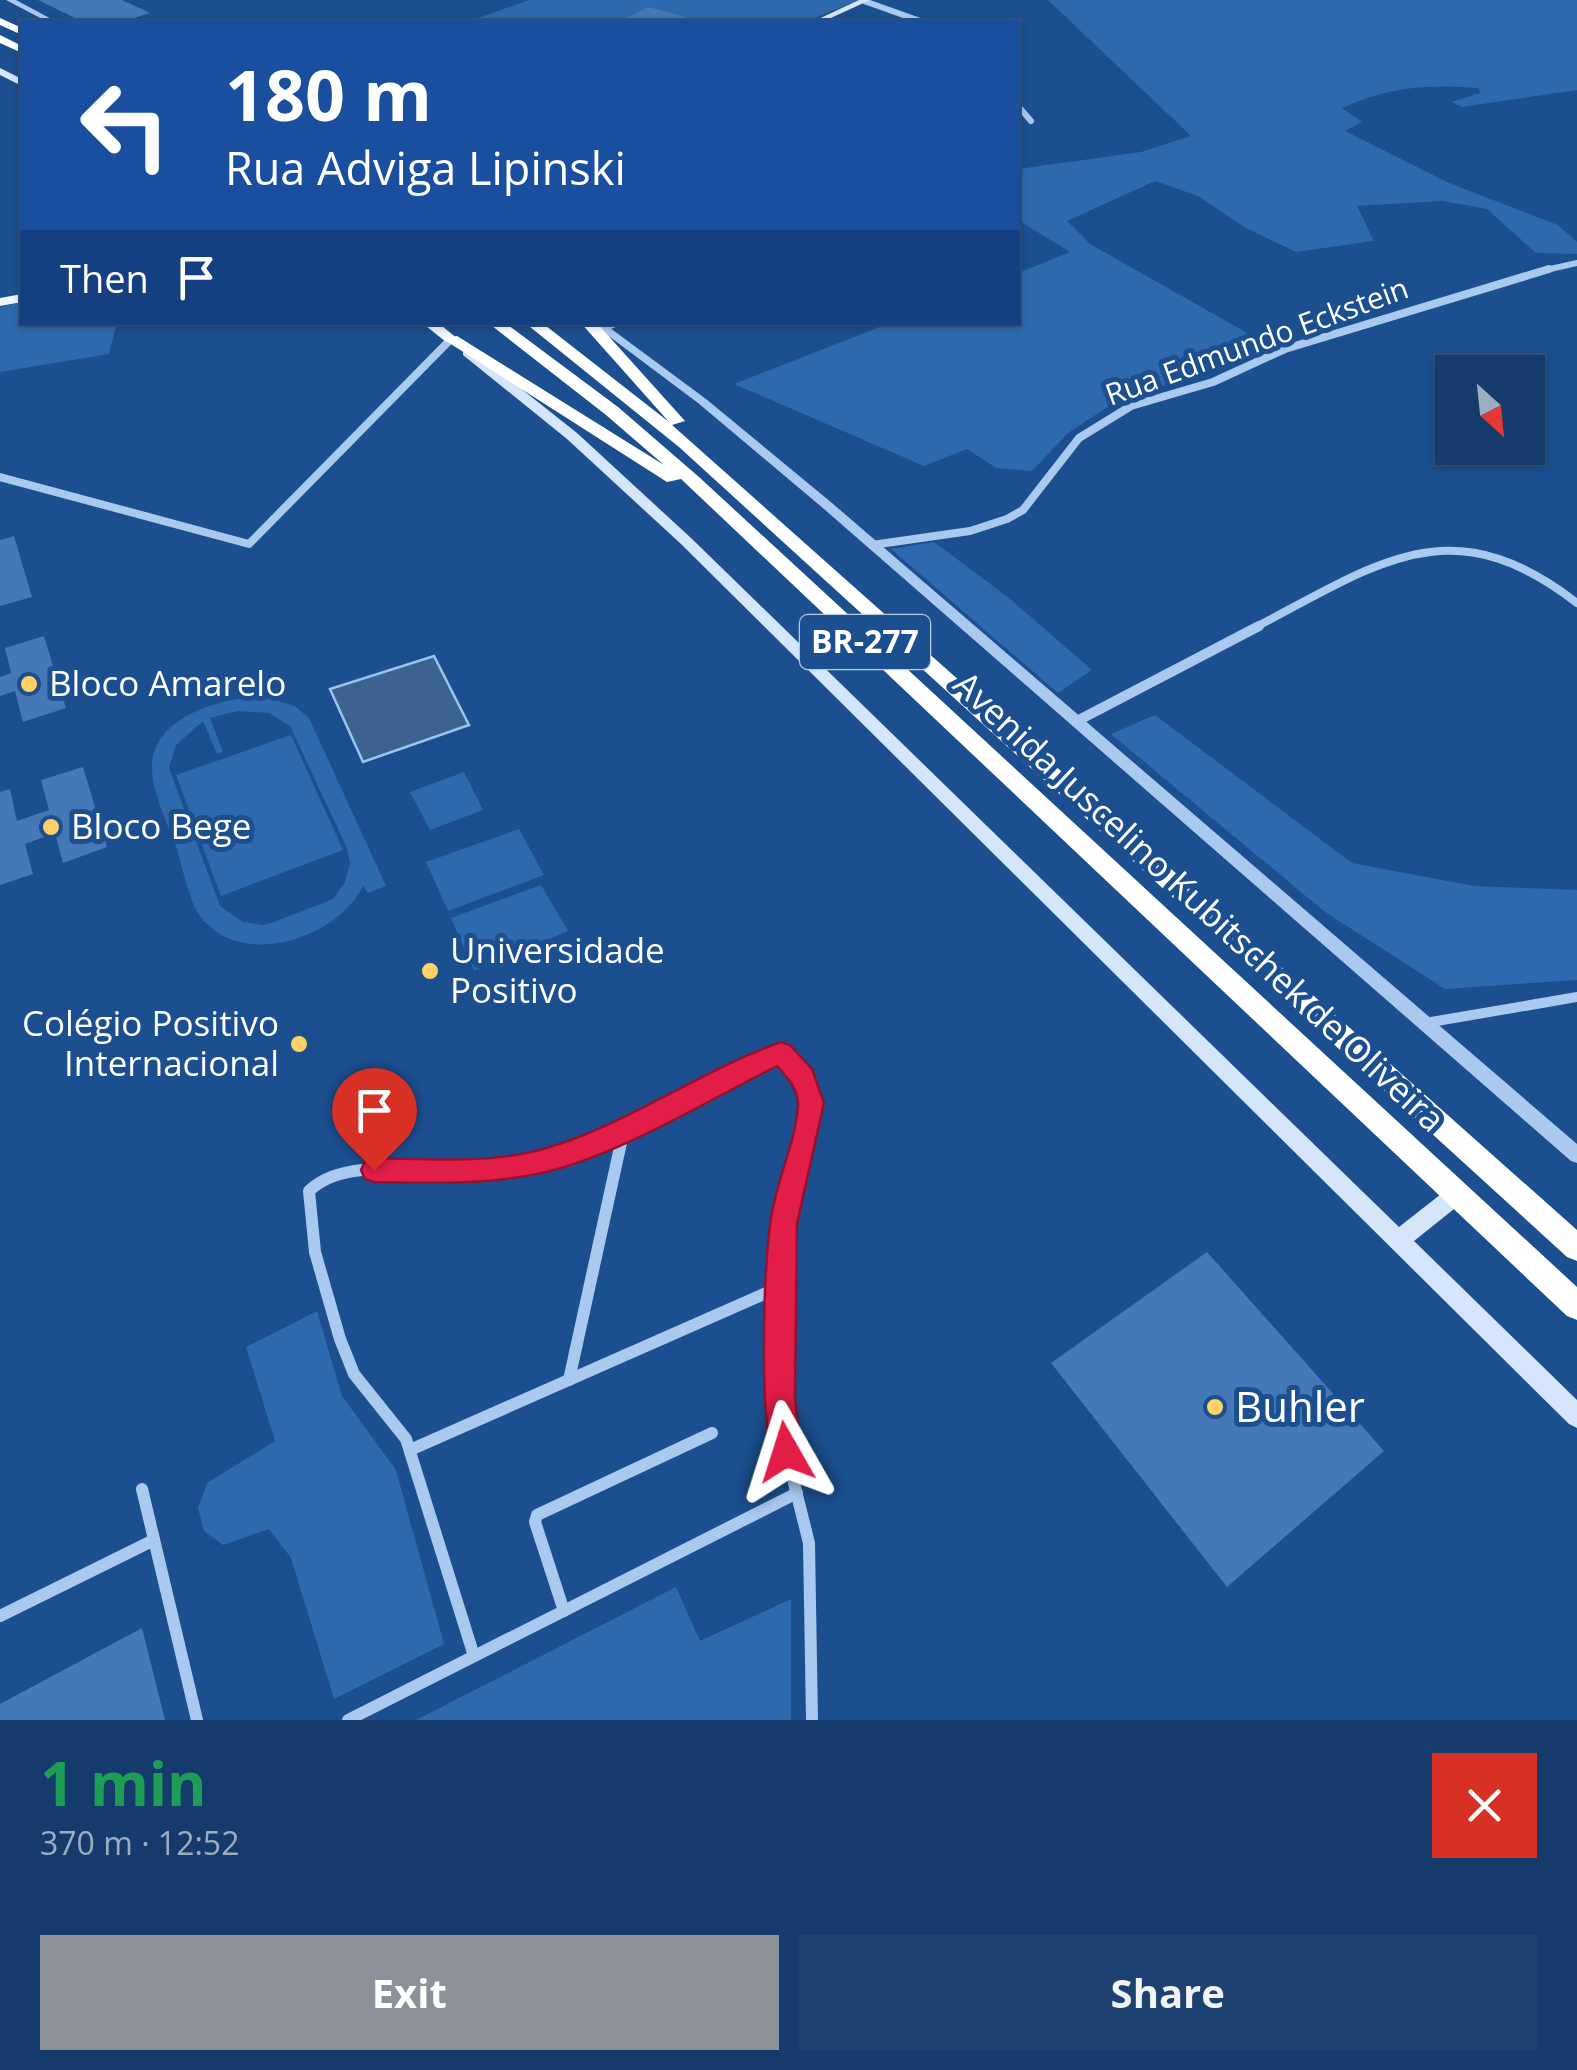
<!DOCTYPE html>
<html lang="en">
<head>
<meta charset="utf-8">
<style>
	:root { --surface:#143b6b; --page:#1d4271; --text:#f1f3f6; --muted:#9dadc1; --line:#33557e; --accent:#8c9099 }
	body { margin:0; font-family:"Open Sans",sans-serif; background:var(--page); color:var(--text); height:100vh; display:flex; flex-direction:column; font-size:38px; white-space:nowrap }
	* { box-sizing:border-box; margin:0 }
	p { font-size:32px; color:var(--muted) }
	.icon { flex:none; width:55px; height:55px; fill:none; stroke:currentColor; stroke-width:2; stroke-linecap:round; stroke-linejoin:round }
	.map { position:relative; height:1720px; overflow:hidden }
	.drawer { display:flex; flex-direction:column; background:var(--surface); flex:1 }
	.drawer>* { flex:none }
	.hud { position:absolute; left:20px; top:20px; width:1000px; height:305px; border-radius:0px; box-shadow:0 2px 8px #0004,0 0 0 2px var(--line); background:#1a4fa0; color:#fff; overflow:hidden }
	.needle { width:65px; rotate:153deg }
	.controls { position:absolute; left:1435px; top:355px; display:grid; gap:20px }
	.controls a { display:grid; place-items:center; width:110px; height:110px; border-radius:0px; background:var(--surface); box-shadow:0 2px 8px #0004,0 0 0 2px var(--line); font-size:50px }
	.pin { position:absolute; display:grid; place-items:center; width:85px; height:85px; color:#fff; margin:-102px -42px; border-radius:50% 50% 50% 0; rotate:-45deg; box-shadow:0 0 10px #0007 }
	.pin .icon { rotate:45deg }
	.me { position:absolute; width:110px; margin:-55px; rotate:354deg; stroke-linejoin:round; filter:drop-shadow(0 0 8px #0008) }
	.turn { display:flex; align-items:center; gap:35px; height:210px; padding:0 40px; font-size:45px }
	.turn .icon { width:130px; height:130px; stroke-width:2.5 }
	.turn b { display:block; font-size:70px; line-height:85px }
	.then { display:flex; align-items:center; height:95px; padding:0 40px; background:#0003; gap:20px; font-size:38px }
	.round { display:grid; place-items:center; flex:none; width:105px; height:105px; border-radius:0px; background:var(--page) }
	.head { display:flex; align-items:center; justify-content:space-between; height:170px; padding:0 40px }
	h1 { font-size:60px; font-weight:700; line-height:75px; color:#1e9e55 }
	.primary-button { display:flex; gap:20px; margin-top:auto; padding:20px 40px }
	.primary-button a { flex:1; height:115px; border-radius:0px; background:var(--accent); color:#fff; font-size:40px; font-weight:700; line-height:115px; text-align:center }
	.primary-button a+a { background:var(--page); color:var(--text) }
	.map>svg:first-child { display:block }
	.green { fill:#2e69ad; fill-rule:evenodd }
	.water { fill:#3c6290; stroke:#9cc4f0; stroke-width:2.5 }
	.building { fill:#4478b7 }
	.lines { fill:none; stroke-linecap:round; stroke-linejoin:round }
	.minor-far3 { stroke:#a9c9ee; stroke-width:6 }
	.minor-far2 { stroke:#a9c9ee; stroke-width:8 }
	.minor-far1 { stroke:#a9c9ee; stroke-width:10 }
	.minor { stroke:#a9c9ee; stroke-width:12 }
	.tertiary { fill:#a9c9ee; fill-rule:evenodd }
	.secondary { fill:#d6e6fa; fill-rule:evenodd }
	.primary { fill:#f0f6ff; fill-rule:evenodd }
	.motorway { fill:#fff; fill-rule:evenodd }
	.route { fill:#e11d48; stroke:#92132f; stroke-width:2.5 }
	.poi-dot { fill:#ffd166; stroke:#1b4f8f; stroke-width:4 }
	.labels { text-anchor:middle; stroke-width:10; stroke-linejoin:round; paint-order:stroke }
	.far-street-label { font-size:30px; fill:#fff; stroke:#1b4f8f }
	.shield { fill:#1b4f8f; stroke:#bbcadd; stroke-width:2.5 }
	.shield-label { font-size:32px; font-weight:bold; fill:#fff }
	.poi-label { font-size:35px; fill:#fff; stroke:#1b4f8f; text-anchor:start }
	.street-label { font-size:35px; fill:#fff; stroke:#1b4f8f }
	.near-poi-label { font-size:42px; fill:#fff; stroke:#1b4f8f; text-anchor:start }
</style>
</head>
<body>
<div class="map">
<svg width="1577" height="1720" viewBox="0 0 1577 1720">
	<rect width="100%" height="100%" fill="#1b4f8f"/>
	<!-- green -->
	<g class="green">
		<polygon points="529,0 859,0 805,22 467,22"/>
		<path d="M1048,0H1577V90L1462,107L1451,102L1481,93L1478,88C1428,84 1388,87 1342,108L1362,122L1345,131L1449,183L1558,225L1577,242V254L1536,253L1487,209L1443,201L1357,206L1374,241L1296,252L1244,227L1198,196L1155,181L1067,221L1090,244L1272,347L1112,404L1068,433L1032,471L996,468L967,449L924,466L734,384L890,323L1018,322V273L1070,252L1018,220V169L1141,152L1191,136Z"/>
		<polygon points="22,302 22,322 117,323 109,354 0,372 0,307"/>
		<polygon points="934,542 1009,598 1092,670 1058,693 891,549"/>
		<path d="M264,697L295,706L309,718L386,886L368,893L363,886C338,937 248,968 205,922C189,905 184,872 177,850C169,826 153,796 152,769C150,717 224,696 264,697ZM238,711L269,713L290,726L347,848L350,864L345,882L333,899L274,922L263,925L243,922L220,906L169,768L176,745L203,721L217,754L223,752L210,718Z"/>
		<polygon points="1155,715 1352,863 1474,886 1577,890 1577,980 1445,989 1325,912 1111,734"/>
		<polygon points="291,735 343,850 221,896 176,775"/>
		<polygon points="464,772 483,810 430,830 410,792"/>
		<polygon points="519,829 544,875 448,911 426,862"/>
		<polygon points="541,885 568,931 474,971 451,918"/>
		<polygon points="317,1311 342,1396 396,1470 444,1644 334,1699 291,1558 269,1529 223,1545 204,1531 198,1508 207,1483 275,1441 246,1347"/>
		<polygon points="676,1587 700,1641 791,1599 791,1720 416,1720"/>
	</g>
	<!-- water -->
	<polygon class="water" points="434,656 469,725 363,762 330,689"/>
	<!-- building -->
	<g class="building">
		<polygon points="38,0 122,0 150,13 121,22 83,22"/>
		<polygon points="648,7 679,15 690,19 690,22 619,22"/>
		<polygon points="14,536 32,597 0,606 0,540"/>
		<polygon points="44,636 66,708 23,722 15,691 0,696 0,677 11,673 5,648"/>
		<polygon points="83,767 107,847 63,863 55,833 25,844 33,874 0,885 0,792 10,789 17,821 49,810 41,780"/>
		<polygon points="1207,1252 1384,1451 1227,1587 1051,1363"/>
		<polygon points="142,1628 165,1720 0,1720 0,1704"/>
	</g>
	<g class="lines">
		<!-- minor-far3 -->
		<g class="minor-far3">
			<polyline points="864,1 923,22"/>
			<polyline points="1018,106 1031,121"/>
			<polyline points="1537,272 1577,263"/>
		</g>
		<!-- minor-far2 -->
		<g class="minor-far2">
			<polyline points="603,328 617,322"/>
			<polyline points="0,477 249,544 451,339"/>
			<polyline points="872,545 970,531 1007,519 1023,510 1079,438 1131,406 1213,382 1285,349 1549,269"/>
			<path d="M1254,628C1376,565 1450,504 1577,603"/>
		</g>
		<!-- minor-far1 -->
		<g class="minor-far1">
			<polyline points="1077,721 1259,626"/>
			<polyline points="1425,1023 1577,997"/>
			<polyline points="690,1099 781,1053 803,1077 811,1099"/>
		</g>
		<!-- minor -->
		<g class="minor">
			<polyline points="810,1097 812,1103 784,1224 780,1399 786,1451 809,1543 812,1720"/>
			<polyline points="569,1380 624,1129"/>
			<polyline points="410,1450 782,1286"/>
			<polyline points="142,1489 197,1720"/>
			<polyline points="564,1611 535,1522 537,1515 712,1433"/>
			<polyline points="0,1616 154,1540"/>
			<path d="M474,1656L406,1439L354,1374L340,1339L315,1252L309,1191C336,1165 382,1169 418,1169C443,1169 470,1172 495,1170C566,1162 632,1129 695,1097"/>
			<polyline points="348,1720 797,1493"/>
		</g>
		<!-- tertiary -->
		<g class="tertiary">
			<polygon points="6,0 16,0 57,22 48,22"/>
			<polygon points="590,322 602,322 706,399 832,503 1577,1144 1577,1163 1571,1161 824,509 698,403"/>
		</g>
		<!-- secondary -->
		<g class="secondary">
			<polygon points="859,0 870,0 822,22 812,22"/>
			<polygon points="0,68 22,79 22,86 0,75"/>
			<polygon points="463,349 471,349 577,433 691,538 1399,1227 1450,1187 1457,1184 1464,1187 1467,1194 1464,1201 1414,1241 1577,1400 1577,1428 1569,1424 681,544 567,439 463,355"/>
		</g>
		<!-- primary -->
		<g class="primary">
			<polygon points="22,294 22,302 0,306 0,298"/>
			<polygon points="421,322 437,322 458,339 446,342"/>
		</g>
		<!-- motorway -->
		<g class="motorway">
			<polygon points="0,18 22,28 22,35 0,25"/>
			<polygon points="0,35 22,46 22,53 0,43"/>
			<polygon points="487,322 504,322 618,407 699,477 1577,1287 1577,1320 1567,1316 681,479 667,482 443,339 457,336 664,465 606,415"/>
			<polygon points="524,322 541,322 669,422 580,322 596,322 685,421 672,425 1577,1230 1577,1261 1567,1257 679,447"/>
		</g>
	</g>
	<!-- route -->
	<path class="route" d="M781,1042L790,1045L812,1069L824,1103L797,1224L795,1399L801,1452L797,1462L786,1467L775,1462C758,1422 764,1273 770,1225C774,1185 795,1146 798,1106C799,1090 787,1077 777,1066C709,1100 610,1160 537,1174C483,1185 429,1183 374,1182L365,1179L361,1170L365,1161L374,1158C429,1159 489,1164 543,1149C627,1125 699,1071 781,1042Z"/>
	<!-- markers -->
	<g class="poi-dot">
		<circle cx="29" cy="684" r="10"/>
		<circle cx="51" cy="827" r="10"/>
		<circle cx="430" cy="971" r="10"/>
		<circle cx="299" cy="1044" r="10"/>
		<circle cx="1215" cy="1407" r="10"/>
	</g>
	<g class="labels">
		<!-- far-street labels -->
		<g class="far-street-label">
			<text transform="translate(1257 342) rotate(-20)" y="10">Rua Edmundo Eckstein</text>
		</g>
		<!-- shield labels -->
		<rect class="shield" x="800" y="615" width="130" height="54" rx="8"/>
		<g class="shield-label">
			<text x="865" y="653">BR-277</text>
		</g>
		<!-- poi labels -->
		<g class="poi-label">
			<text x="49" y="696">Bloco Amarelo</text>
			<text x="71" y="839">Bloco Bege</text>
			<text x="450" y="963">Universidade<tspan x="450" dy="40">Positivo</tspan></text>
			<text x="279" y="1036" text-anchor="end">Colégio Positivo<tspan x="279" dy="40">Internacional</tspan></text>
		</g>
		<!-- street labels -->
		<g class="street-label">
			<text transform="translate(1199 902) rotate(43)" y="12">Avenida Juscelino Kubitschek de Oliveira</text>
		</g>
		<!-- near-poi labels -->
		<g class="near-poi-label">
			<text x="1235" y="1422">Buhler</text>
		</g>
	</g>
</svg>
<div class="controls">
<a><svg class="needle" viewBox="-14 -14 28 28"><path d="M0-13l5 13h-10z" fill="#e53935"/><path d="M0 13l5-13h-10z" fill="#9dadc1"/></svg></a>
</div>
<div class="pin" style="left:374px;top:1170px;background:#d93025"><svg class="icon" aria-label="arrive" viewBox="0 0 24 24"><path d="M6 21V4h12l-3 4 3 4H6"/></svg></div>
<svg class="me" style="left:786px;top:1452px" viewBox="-20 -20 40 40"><path d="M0-17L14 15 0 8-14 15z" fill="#e11d48" stroke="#fff" stroke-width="4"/></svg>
<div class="hud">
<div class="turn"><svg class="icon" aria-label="left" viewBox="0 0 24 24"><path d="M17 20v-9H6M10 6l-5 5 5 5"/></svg><div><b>180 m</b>Rua Adviga Lipinski</div></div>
<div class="then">Then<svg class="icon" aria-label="arrive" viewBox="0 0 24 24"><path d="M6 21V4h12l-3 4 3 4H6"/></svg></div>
</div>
</div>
<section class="drawer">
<div class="head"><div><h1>1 min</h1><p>370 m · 12:52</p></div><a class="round" style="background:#d93025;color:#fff"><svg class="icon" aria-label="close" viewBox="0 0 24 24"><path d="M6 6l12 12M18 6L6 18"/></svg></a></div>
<div class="primary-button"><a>Exit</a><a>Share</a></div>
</section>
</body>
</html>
